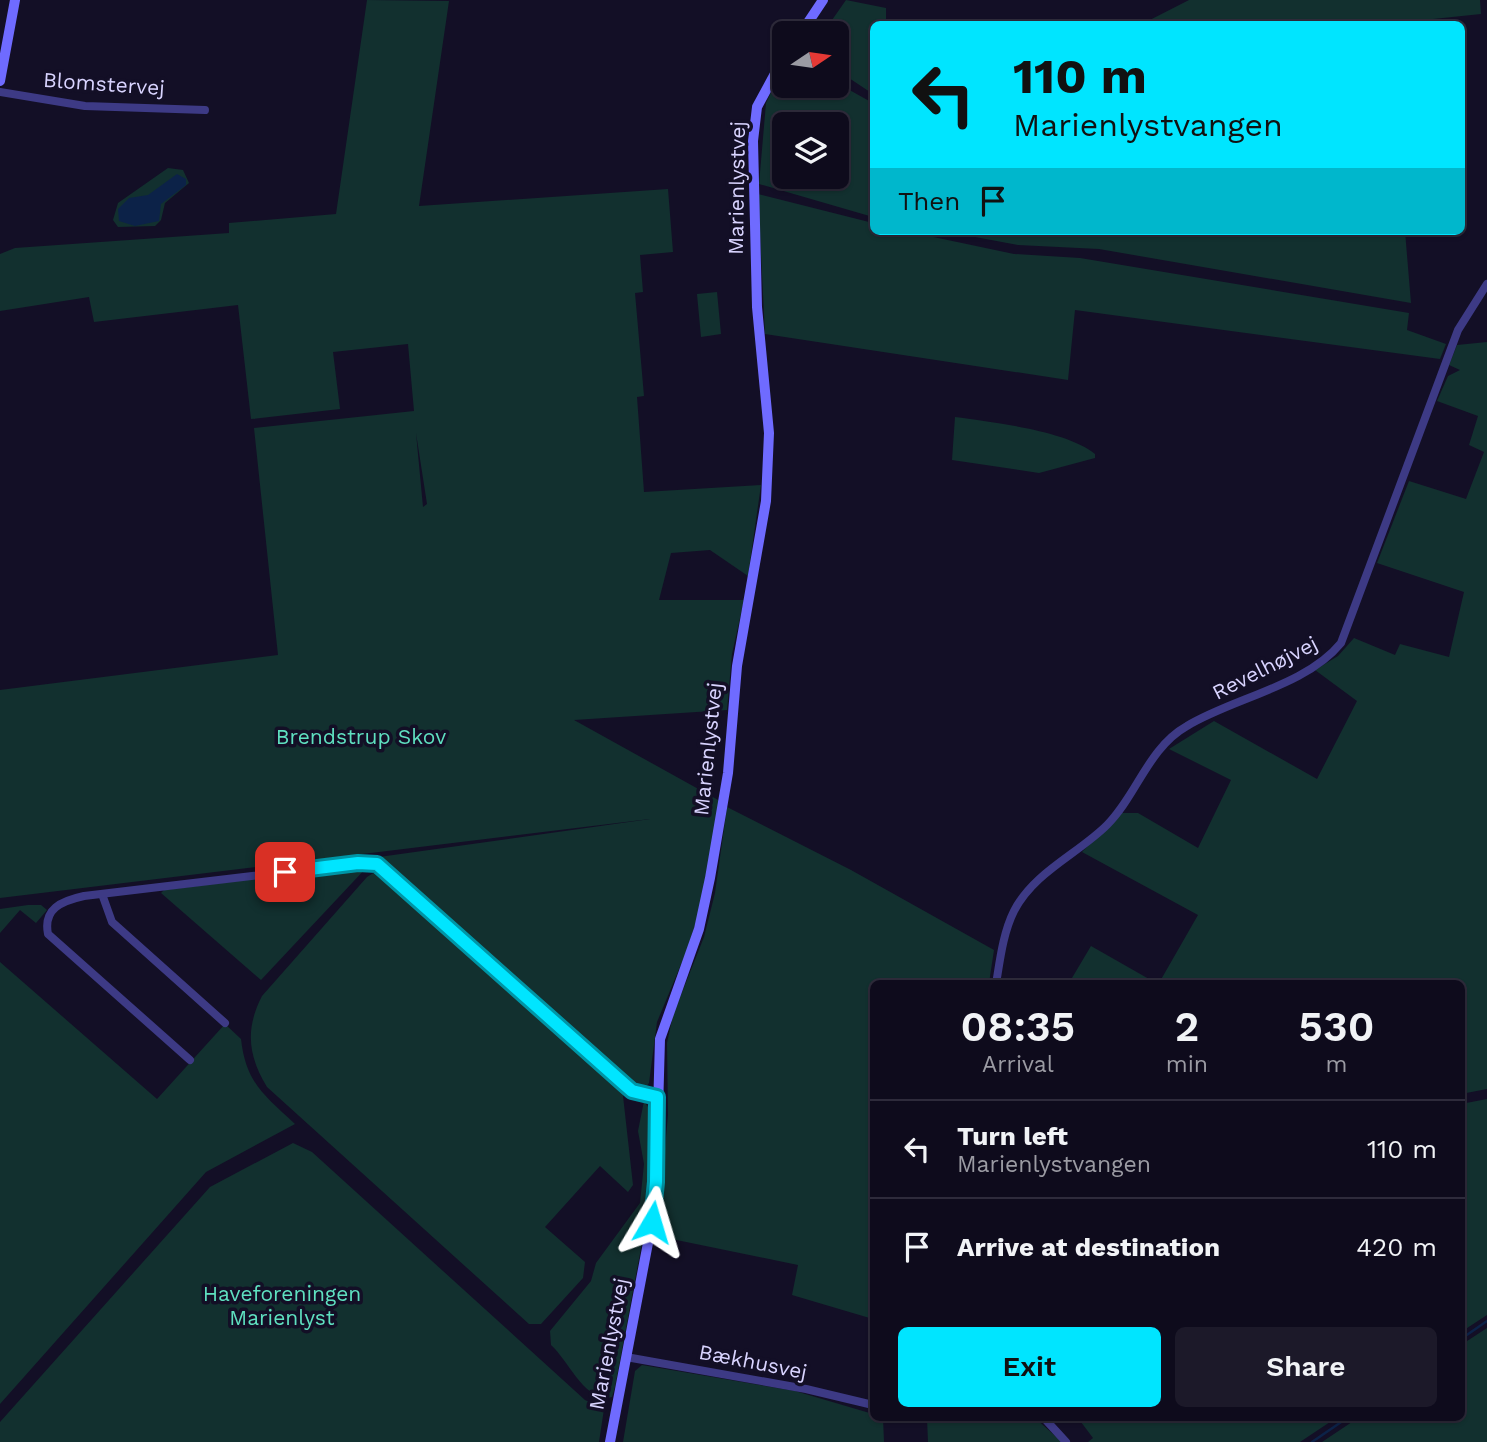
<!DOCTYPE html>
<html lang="en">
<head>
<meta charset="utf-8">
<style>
	:root { --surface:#0e0b1c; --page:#1c1929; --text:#f1f3f6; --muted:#9b9ba3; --line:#2e2b3b; --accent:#00e5ff }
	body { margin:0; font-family:"Work Sans",sans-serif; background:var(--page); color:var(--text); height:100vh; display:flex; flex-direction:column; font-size:26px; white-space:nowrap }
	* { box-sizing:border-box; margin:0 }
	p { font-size:23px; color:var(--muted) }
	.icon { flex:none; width:38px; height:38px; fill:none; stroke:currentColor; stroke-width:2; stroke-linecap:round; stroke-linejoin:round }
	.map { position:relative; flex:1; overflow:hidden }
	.drawer { position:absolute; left:870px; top:980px; width:595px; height:441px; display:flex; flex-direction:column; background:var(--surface); border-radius:10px; box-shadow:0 2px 5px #0004,0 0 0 2px var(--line) }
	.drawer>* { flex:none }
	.top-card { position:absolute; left:870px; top:21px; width:595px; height:214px; border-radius:10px; box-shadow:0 2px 5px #0004,0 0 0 2px var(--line); background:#00e5ff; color:#111; overflow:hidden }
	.needle { width:46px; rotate:77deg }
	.tools { position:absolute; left:772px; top:21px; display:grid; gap:14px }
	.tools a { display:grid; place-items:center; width:77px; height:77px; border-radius:10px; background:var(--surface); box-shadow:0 2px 5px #0004,0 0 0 2px var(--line); font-size:35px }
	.pin { position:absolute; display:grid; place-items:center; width:60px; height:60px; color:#fff; margin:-30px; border-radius:14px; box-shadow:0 4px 10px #0006 }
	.me { position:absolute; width:77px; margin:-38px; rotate:7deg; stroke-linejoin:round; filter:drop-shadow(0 0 5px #0008) }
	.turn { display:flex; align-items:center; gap:24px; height:147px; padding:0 28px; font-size:32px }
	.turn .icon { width:91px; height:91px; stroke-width:2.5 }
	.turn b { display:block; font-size:49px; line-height:60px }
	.then { display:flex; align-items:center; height:66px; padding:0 28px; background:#0003; gap:14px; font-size:26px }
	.eta { display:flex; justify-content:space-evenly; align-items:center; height:119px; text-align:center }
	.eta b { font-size:42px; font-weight:600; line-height:49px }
	.cta { display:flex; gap:14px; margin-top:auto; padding:14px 28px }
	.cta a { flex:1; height:80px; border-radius:10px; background:var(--accent); color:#111; font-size:28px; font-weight:600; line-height:80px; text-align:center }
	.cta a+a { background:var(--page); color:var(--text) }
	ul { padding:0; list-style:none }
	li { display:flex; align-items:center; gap:21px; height:98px; padding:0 28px; border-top:2px solid var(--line) }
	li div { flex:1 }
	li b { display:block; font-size:26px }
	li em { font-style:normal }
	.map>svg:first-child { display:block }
	.green { fill:#12302f; fill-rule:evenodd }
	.water { fill:#0c2248 }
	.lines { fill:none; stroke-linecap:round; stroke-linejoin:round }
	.stream { stroke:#0c2248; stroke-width:2.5 }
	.street { stroke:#3d3a85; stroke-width:8 }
	.secondary { stroke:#6f6bff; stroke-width:10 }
	.route-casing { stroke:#0095a6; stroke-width:18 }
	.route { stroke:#00e5ff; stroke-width:12 }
	.labels { text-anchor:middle; stroke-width:7; stroke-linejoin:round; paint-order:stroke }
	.street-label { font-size:21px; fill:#d9d4ff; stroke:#130f26 }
	.park-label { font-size:21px; fill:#5fe0c0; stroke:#130f26 }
</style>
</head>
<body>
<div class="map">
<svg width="1487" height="1442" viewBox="0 0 1487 1442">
	<rect width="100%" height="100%" fill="#130f26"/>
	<!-- green -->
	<g class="green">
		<path d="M367,0L449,1L419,206L668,189L673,252L640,255L643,292L635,293L644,396L637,397L644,492L761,485L748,576L710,550L671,553L659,600H744L732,654L727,710L574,720L720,801L699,912L687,950L657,1022L649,1083L644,1090H639L625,1078L379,857L650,819L0,898V690L278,655L254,428L414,411L408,344L333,352L340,409L251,419L238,305L94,322L89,297L0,311V254L15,248L229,233V223L336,214ZM416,433L427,504L423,507Z"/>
		<polygon points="846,0 886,8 886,24 873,24 873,94 837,70 836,33 823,33"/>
		<polygon points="1189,0 1480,0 1481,14 1414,21 1413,24 1142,24"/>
		<path d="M778,78H784V86H836L837,83L871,102L873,217L759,184L766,103ZM784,124H836V177H784Z"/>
		<polygon points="168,168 183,170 189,183 165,203 161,220 155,226 118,227 113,220 118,203"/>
		<polygon points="758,194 873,223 873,231 905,231 1014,254 1080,258 1409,313 1407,330 1446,344 1440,359 1075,310 1068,380 765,334"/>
		<polygon points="943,231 1405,231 1411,303 1099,249 1018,245"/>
		<polygon points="717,292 721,334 701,337 697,294"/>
		<polygon points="1487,342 1487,1089 1461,1094 1461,984 1159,983 1198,915 1082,852 1120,813 1138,813 1198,848 1231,780 1169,749 1214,721 1317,779 1357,701 1315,670 1338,656 1354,638 1395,655 1400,644 1449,657 1464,592 1377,563 1409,481 1466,499 1484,452 1469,445 1478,416 1437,401 1448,376 1460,370 1449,365 1457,345"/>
		<path d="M955,417C992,422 1068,431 1095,454V458L1039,473L952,460Z"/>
		<polygon points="727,807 851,870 994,950 989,983 873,984 873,1319 792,1295 798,1265 657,1236 668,1115 667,1043 673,1015 704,937 715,893"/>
		<polygon points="360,866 367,867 261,980 161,893 164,890"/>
		<path d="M375,872L385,873L399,885L622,1087L633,1185L628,1192L600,1166L545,1227L585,1262L583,1278L541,1324H529L267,1087C248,1056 245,1029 262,996L367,877Z"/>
		<polygon points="28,905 41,905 47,910 36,923 20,910 0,933 0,909"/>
		<polygon points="1091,946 1156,983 1069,983"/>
		<path d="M0,962L157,1099L225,1024L241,1039C246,1083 264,1095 295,1124L206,1172L0,1404Z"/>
		<polygon points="1487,1099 1487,1315 1461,1332 1461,1104"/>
		<path d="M644,1101L650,1110L647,1216L615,1387L612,1397C585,1403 569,1361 551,1345L550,1331L591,1281L596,1263L640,1203L644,1164L638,1131Z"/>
		<polygon points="293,1143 312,1152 585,1400 604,1409 599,1442 0,1442 0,1422 210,1187"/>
		<polygon points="1487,1328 1487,1442 1322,1442 1358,1418 1461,1418 1461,1345"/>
		<polygon points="642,1365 795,1391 873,1414 873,1418 883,1418 884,1442 623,1442 635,1371"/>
		<polygon points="927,1418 1035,1418 1062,1442 928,1442"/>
		<polygon points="1078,1418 1336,1418 1300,1442 1088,1442 1093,1438"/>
	</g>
	<!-- water -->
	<polygon class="water" points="177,174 186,179 186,185 161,204 159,221 135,226 119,221 118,209 129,198 148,195"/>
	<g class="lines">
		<!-- stream -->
		<g class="stream">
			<polyline points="1461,1339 1487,1321"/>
			<polyline points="1312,1442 1347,1418"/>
		</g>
		<!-- street -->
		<g class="street">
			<polyline points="0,92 85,106 205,110"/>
			<polyline points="102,894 112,922 225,1023"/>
			<path d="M996,984C1000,960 1003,933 1014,911C1034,872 1078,854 1107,825C1137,795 1148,748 1187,726C1233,698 1306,686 1341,643L1458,330L1487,284"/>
			<path d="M190,1060L48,934C43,909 61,901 84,896L368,862L387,870L623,1084L632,1091L657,1097"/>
			<polyline points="626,1357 806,1389 873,1405"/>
			<polyline points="1044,1418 1066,1442"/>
		</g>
		<!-- secondary -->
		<g class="secondary">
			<polyline points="801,33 823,0"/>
			<polyline points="0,81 15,0"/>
			<polyline points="610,1442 652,1222 656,1182 660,1039 699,929 710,878 728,773 737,666 766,501 769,433 757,307 753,141 757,107 784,57"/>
		</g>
	</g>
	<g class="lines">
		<defs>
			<polyline id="route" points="285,872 358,863 377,864 624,1084 632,1091 657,1097 656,1182 652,1222"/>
		</defs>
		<!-- route casing -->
		<use href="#route" class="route-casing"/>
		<!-- route -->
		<use href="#route" class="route"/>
	</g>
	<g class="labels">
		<!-- street labels -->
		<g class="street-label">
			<text transform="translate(104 84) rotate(4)" y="7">Blomstervej</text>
			<text transform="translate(737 188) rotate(-89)" y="7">Marienlystvej</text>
			<text transform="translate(1265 668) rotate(-27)" y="7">Revelhøjvej</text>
			<text transform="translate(708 749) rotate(-84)" y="7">Marienlystvej</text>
			<text transform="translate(609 1344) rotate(-79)" y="7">Marienlystvej</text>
			<text transform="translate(753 1362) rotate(11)" y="7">Bækhusvej</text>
		</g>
		<!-- park labels -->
		<g class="park-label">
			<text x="361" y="744">Brendstrup Skov</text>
			<text x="282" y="1301">Haveforeningen<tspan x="282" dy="24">Marienlyst</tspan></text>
		</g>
	</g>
</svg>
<div class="tools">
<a><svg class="needle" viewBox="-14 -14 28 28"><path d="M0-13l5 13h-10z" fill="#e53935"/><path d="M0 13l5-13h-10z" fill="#9b9ba3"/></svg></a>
<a><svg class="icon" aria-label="layers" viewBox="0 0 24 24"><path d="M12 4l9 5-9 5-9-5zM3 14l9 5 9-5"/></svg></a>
</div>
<div class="pin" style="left:285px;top:872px;background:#d93025"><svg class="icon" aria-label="arrive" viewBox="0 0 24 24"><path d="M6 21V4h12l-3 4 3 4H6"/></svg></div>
<svg class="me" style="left:652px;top:1222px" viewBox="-20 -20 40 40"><path d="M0-17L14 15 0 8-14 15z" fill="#00e5ff" stroke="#fff" stroke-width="4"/></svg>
<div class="top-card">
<div class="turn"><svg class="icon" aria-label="left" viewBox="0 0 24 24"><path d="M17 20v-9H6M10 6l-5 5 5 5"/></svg><div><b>110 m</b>Marienlystvangen</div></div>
<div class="then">Then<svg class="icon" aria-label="arrive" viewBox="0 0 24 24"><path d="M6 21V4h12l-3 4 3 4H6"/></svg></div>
</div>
<section class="drawer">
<div class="eta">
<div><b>08:35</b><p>Arrival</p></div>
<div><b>2</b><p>min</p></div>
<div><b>530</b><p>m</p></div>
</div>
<ul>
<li><svg class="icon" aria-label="left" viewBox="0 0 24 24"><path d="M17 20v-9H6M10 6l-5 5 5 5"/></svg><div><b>Turn left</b><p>Marienlystvangen</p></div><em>110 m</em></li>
<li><svg class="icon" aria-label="arrive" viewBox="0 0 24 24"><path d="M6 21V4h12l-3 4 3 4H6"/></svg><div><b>Arrive at destination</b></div><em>420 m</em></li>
</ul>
<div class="cta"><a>Exit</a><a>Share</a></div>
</section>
</div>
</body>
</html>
